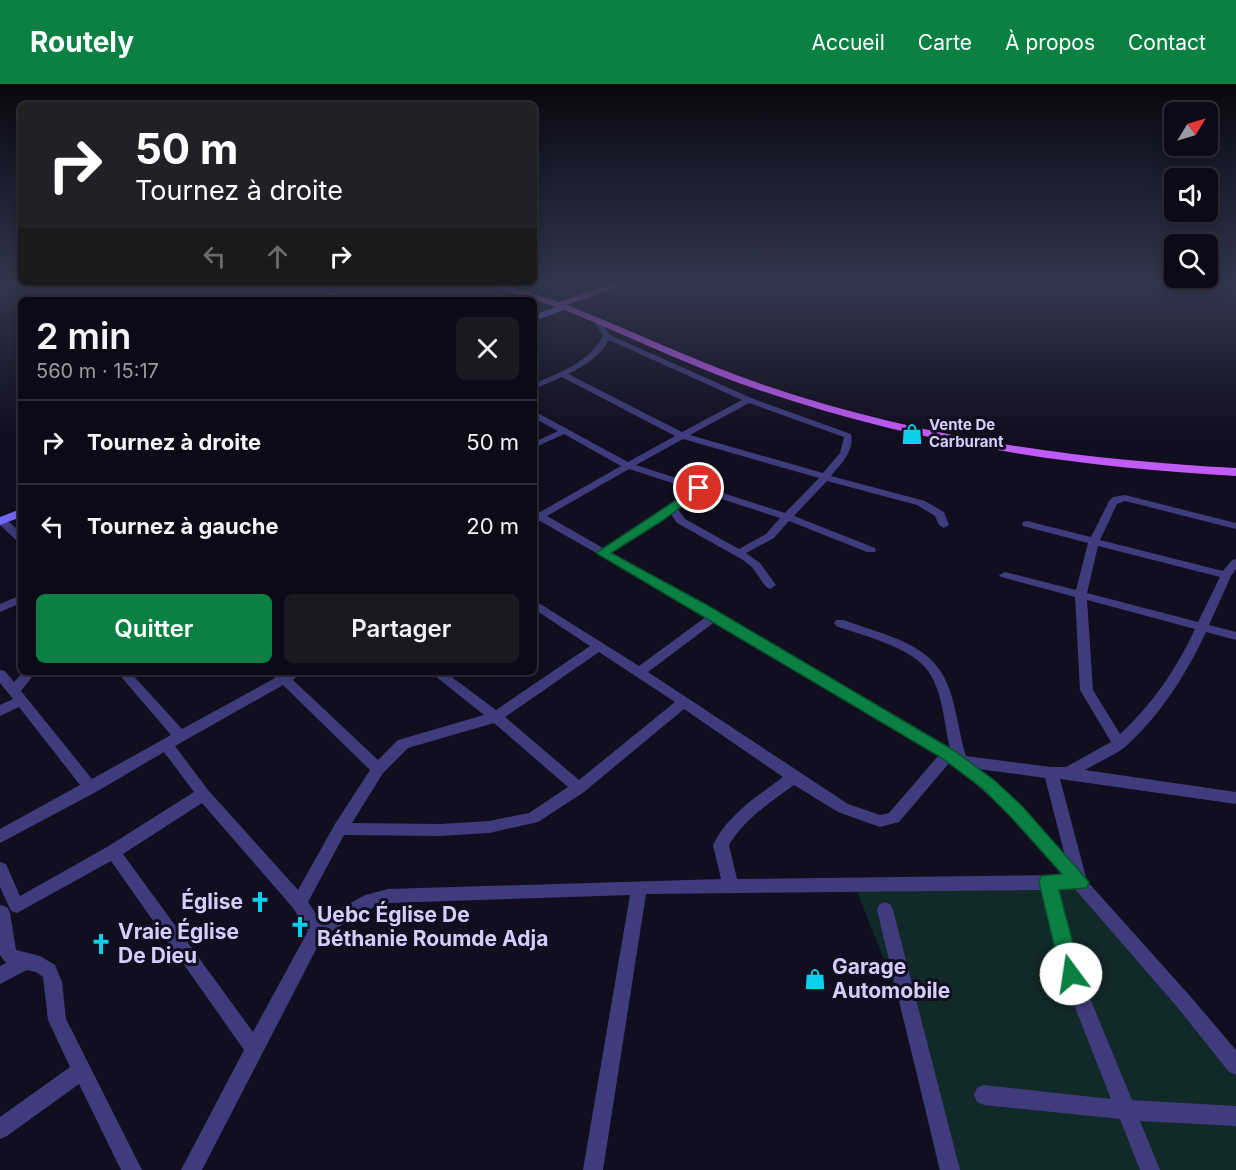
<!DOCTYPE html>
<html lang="fr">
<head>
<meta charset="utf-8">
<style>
	:root { --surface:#0d0a17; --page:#1b1824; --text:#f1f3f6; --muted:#9a9aa1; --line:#2d2b36; --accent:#0b8043 }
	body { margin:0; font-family:Inter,sans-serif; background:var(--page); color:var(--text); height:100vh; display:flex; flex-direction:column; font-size:22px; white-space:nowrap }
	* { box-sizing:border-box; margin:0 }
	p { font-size:20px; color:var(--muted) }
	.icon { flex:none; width:33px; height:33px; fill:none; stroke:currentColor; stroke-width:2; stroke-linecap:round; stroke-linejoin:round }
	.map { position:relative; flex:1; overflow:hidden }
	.sheet { position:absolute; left:18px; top:213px; width:519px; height:378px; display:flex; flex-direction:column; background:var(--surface); border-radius:9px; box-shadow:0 3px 15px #0003,0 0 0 2px var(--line) }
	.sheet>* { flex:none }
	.guide { position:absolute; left:18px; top:18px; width:519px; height:183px; border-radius:9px; box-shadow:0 3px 15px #0003,0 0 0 2px var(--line); background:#202124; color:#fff; overflow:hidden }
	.needle { width:39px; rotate:52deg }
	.fabs { position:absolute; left:1164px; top:18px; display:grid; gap:12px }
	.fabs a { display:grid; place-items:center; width:54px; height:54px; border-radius:9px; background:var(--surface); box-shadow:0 3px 15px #0003,0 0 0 2px var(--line); font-size:30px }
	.pin { position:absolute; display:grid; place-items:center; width:51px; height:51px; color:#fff; margin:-26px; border:3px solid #fff; border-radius:50%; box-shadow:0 2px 6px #0007 }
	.me { position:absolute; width:66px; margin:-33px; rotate:346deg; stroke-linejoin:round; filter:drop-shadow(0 0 4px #0008) }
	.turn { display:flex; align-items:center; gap:21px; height:126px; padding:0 18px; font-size:27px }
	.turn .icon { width:78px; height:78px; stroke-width:2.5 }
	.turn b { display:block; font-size:42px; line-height:51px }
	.lanes { display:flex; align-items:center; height:57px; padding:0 18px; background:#0003; justify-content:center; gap:30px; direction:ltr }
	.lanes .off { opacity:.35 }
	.round { display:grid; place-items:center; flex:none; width:63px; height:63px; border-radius:9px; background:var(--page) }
	.summary { display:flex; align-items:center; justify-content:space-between; height:102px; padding:0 18px }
	h1 { font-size:36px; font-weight:600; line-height:45px }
	.cta { display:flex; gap:12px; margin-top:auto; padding:12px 18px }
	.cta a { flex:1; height:69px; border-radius:9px; background:var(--accent); color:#fff; font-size:24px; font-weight:600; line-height:69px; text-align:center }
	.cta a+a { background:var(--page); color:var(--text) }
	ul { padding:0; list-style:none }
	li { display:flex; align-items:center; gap:18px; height:84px; padding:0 18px; border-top:2px solid var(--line) }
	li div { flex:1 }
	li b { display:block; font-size:22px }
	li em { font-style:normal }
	header { display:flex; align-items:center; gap:36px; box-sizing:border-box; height:84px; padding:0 30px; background:var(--accent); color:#fff }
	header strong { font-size:28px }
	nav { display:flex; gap:33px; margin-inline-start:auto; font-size:21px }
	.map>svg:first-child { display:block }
	.green { fill:#112928 }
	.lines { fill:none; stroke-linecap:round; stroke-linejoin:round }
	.street { fill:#3f3b7c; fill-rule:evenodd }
	.secondary { fill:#716af7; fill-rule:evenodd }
	.primary { fill:#c05bf7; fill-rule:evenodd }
	.route { fill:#0b8043; stroke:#07532c; stroke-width:1.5 }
	.labels { text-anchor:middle; stroke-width:6; stroke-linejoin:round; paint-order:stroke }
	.far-poi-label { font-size:15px; font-weight:bold; fill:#d4cefc; stroke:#110e1f; text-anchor:start }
	.near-poi-label { font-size:21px; font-weight:bold; fill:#d4cefc; stroke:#110e1f; text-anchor:start }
</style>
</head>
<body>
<header>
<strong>Routely</strong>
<nav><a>Accueil</a><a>Carte</a><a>À propos</a><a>Contact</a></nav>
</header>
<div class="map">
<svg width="1236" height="1086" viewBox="0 0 1236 1086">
	<rect width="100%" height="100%" fill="#110e1f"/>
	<!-- green -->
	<g class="green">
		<polygon points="333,209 362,216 282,215 299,211"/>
		<polygon points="1070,798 1236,967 1236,1086 939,1086 904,926 854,800"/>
	</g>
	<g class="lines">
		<!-- street -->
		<g class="street">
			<path d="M597,234L599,235L610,251L751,314L851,350C855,366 841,380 831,392L925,417L944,428L949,441L944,444L939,441L935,432L917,421L827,397L794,432L875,464L876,466L875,468H867L789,437L774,454L746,469L760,479L776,501L770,505L766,503L752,483L743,476L677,439L671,430L611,468L706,521L950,664C944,640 943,608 928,587C910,562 863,552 836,542L834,539L836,536H844C885,552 933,558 949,604C957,626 959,650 966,672L1051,683H1066L1111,658L1080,606L1075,513L1001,493L999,491L1005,488L1076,506L1088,459L1023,442L1022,440L1023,438L1027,437L1091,453L1109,417L1113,413L1125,411L1236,439V445L1125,417L1117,420L1100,456L1223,487L1232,476L1236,475V485L1231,492L1209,541L1236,548V556L1206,548C1187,589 1160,632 1126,662C1114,672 1098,678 1085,686L1236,708V720L1060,695L1087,797L1190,912L1236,966V991L1229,988L1178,924L1075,805H1058L1080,890L1132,1016L1236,1022V1042L1140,1037L1160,1086H1140L1120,1035L984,1021L977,1018L974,1011L977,1004L984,1001L1111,1015L1062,890L1042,806L646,810L603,1086H583L630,811L388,819L374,823L323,852L202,1086H181L244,966L111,777L17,829L11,827L0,803V778L6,780L20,812L107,763L194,708L164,668L96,708L0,759V745L80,701L19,623L0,632V621L13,615L0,599V586L5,587L14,598L23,588H36L21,607L92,695L171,651L117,588H130L182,645L275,594L271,588H302L293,596L378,676L398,656L484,631L430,588H445L496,626L590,562L534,525V516L639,582L707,532L540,437L534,438V426L540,428L621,382L564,350L534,364V358L558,347L534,334V327L628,378L675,352L562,293L534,305V300C562,287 587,280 603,252L593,236ZM609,256L742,316L682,348L568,290C586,281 599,273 609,256ZM749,319L844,353L840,369L823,389L690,351ZM683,355L819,394L785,429L636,381ZM629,385L691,405L654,433L603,464L547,432ZM700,408L780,434L766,450L739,465L685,435L678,425ZM1098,462L1220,493L1198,538L1087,509ZM1087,516L1195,545C1177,584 1152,621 1120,650L1093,606ZM716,537L939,671L889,729L880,731L848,720L648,588ZM599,568L675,618L579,696L505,633ZM283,601L370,686L335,740L298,806L208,706L175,662ZM684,625L783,693C757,713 728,730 713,761L721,795L388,805L365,811L320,836L308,818L344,751L440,752L489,749L538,738L584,708ZM494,639L568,703L529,729L489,737L440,740L352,739L383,689L408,664ZM950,678L1011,731L1062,791L737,795L729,761C744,735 771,718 794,701L838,728L880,743L899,738ZM978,685L1045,694L1065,772L1021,723ZM202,719L293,824L308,847L253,948L123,770Z"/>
			<polygon points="0,433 5,434 21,449 21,458 17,457 0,441"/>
			<polygon points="21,511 21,519 0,528 0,520"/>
			<polygon points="885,818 891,821 893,826 960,1086 940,1086 877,826 879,821"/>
			<polygon points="2,821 8,824 10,829 16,866 40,872 55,881 62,898 66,935 142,1086 121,1086 79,1000 7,1052 0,1055 0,1033 70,983 48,936 43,893 36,888 27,886 0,900 0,882 6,879 0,871 0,822"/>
		</g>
		<!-- secondary -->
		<g class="secondary">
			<polygon points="564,220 567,221 567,225 534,237 534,231"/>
			<polygon points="21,425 21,433 0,441 0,433"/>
		</g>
		<!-- primary -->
		<path class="primary" d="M486,199H498L559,218L616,199H627L567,221C633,247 697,278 764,301C917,353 1075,376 1236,384V392C1072,383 911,359 756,305C701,286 649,262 596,239C573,229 549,220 524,212C512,208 496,206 486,199Z"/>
	</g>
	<!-- sky -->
	<linearGradient id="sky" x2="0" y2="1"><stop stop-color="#090811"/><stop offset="0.57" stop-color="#32364d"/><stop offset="1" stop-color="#32364d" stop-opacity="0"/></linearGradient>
	<rect width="1236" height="351" fill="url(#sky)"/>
	<!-- route -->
	<polygon class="route" points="699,401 703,402 703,407 662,437 611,469 707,521 953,666 994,696 1022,722 1089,798 1087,804 1059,806 1081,890 1078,896 1071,899 1064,896 1061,890 1039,798 1041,792 1062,790 1010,732 983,705 942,674 596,469"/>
	<!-- icons -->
	<defs>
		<symbol id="shop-bare" viewBox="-9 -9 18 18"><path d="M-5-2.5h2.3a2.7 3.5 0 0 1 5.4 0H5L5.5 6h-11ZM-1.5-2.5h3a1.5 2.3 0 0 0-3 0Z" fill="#0cd0eb" stroke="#110e1f" stroke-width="2.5" paint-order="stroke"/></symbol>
		<symbol id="church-bare" viewBox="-9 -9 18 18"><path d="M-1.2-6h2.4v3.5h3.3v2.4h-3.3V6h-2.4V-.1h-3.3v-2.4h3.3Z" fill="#0cd0eb" stroke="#110e1f" stroke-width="2.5" paint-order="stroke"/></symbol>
	</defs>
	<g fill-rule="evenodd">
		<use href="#shop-bare" x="897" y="335" width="30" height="30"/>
		<use href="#church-bare" x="245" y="803" width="30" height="30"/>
		<use href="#church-bare" x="285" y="828" width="30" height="30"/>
		<use href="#church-bare" x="86" y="845" width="30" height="30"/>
		<use href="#shop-bare" x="800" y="880" width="30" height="30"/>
	</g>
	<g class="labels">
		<!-- far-poi labels -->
		<g class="far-poi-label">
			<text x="929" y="346">Vente De<tspan x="929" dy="17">Carburant</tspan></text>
		</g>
		<!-- near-poi labels -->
		<g class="near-poi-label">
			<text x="243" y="825" text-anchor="end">Église</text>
			<text x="317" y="838">Uebc Église De<tspan x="317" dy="24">Béthanie Roumde Adja</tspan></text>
			<text x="118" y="855">Vraie Église<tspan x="118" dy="24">De Dieu</tspan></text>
			<text x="832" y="890">Garage<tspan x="832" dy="24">Automobile</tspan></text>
		</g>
	</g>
</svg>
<div class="fabs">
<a><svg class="needle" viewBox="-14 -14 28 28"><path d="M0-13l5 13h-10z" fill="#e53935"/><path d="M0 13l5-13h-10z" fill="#9a9aa1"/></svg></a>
<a><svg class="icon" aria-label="sound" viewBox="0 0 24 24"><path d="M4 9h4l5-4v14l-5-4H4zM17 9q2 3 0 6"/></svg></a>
<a><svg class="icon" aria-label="search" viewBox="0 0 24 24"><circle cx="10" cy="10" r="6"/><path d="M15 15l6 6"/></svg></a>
</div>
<div class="pin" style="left:699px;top:404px;background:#d93025"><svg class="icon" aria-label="arrive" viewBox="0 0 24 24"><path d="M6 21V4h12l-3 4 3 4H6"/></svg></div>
<svg class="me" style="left:1071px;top:890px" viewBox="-20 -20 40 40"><circle r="19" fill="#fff"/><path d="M0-13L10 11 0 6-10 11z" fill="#0b8043"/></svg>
<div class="guide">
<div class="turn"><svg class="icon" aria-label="right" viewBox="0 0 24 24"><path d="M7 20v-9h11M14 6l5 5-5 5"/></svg><div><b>50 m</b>Tournez à droite</div></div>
<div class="lanes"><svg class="icon off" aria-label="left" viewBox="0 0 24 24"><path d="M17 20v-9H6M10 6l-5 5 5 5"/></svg><svg class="icon off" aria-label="ahead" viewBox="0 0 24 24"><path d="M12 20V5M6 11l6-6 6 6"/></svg><svg class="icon" aria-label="right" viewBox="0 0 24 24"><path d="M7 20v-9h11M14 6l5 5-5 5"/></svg></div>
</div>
<section class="sheet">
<div class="summary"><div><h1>2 min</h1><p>560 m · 15:17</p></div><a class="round"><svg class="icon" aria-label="close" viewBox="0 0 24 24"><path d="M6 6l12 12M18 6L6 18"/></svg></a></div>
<ul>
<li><svg class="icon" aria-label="right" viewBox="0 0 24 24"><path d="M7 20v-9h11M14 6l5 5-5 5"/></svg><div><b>Tournez à droite</b></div><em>50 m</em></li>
<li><svg class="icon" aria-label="left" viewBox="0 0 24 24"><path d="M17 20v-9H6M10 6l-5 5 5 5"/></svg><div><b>Tournez à gauche</b></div><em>20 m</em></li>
</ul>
<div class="cta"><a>Quitter</a><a>Partager</a></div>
</section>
</div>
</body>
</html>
